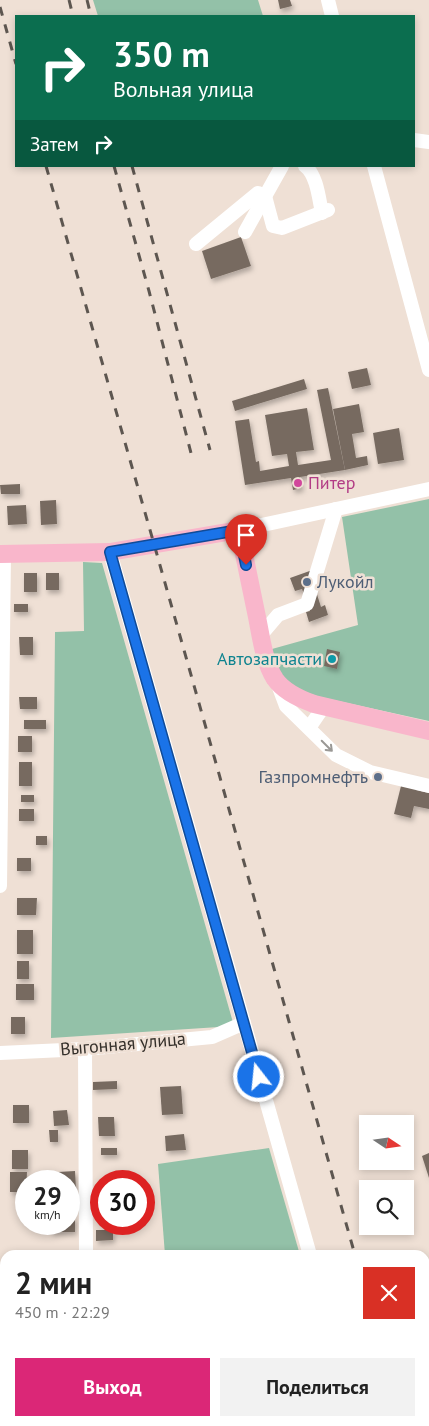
<!DOCTYPE html>
<html lang="ru">
<head>
<meta charset="utf-8">
<style>
	:root { --surface:#fff; --page:#f2f2f2; --text:#222; --muted:#767676; --accent:#db2777 }
	body { margin:0; font-family:"PT Sans",sans-serif; background:var(--page); color:var(--text); height:100vh; display:flex; flex-direction:column; font-size:19px; white-space:nowrap }
	* { box-sizing:border-box; margin:0 }
	p { font-size:16px; color:var(--muted) }
	.icon { flex:none; width:28px; height:28px; fill:none; stroke:currentColor; stroke-width:2; stroke-linecap:round; stroke-linejoin:round }
	.map { position:relative; flex:1; overflow:hidden }
	.drawer { position:absolute; left:0px; top:1250px; width:430px; height:176px; display:flex; flex-direction:column; background:var(--surface); border-radius:15px 15px 0 0; box-shadow:0 2px 8px #0003 }
	.drawer>* { flex:none }
	.guide { position:absolute; left:15px; top:15px; width:400px; height:152px; border-radius:0px; box-shadow:0 2px 8px #0003; background:#0b6e4f; color:#fff; overflow:hidden }
	.needle { width:32px; rotate:103deg }
	.buttons { position:absolute; left:359px; top:1115px; display:grid; gap:10px }
	.buttons a { display:grid; place-items:center; width:55px; height:55px; border-radius:0px; background:var(--surface); box-shadow:0 2px 8px #0003; font-size:25px }
	.speed { position:absolute; left:15px; top:1170px; display:flex; gap:10px; font-size:25px; font-weight:700; text-align:center }
	.speed>* { display:grid; place-content:center; width:65px; height:65px; border-radius:50%; background:var(--surface); box-shadow:0 2px 8px #0003; line-height:1 }
	.speed small { font-size:12px; font-weight:400 }
	.speed .limit { border:8px solid #d22; background:#fff; color:#111 }
	.pin { position:absolute; display:grid; place-items:center; width:42px; height:42px; color:#fff; margin:-51px -21px; border-radius:50% 50% 50% 0; rotate:-45deg; box-shadow:0 0 5px #0007 }
	.pin .icon { rotate:45deg }
	.me { position:absolute; width:55px; margin:-28px; rotate:344deg; stroke-linejoin:round; filter:drop-shadow(0 0 4px #0008) }
	.turn { display:flex; align-items:center; gap:18px; height:105px; padding:0 15px; font-size:22px }
	.turn .icon { width:65px; height:65px; stroke-width:2.5 }
	.turn b { display:block; font-size:35px; line-height:42px }
	.then { display:flex; align-items:center; height:48px; padding:0 15px; background:#0003; gap:10px; font-size:19px }
	.round { display:grid; place-items:center; flex:none; width:52px; height:52px; border-radius:0px; background:var(--page) }
	.headline { display:flex; align-items:center; justify-content:space-between; height:85px; padding:0 15px }
	h1 { font-size:30px; font-weight:700; line-height:38px }
	.action { display:flex; gap:10px; margin-top:auto; padding:10px 15px }
	.action a { flex:1; height:58px; border-radius:0px; background:var(--accent); color:#fff; font-size:20px; font-weight:700; line-height:58px; text-align:center }
	.action a+a { background:var(--page); color:var(--text) }
	.map>svg:first-child { display:block }
	.green { fill:#93c1a8 }
	.building { fill:#776b61; filter:url(#shadow) }
	.lines { fill:none; stroke-linecap:round; stroke-linejoin:round }
	.minor { stroke:#fff; stroke-width:14 }
	.major { stroke:#f9b6cb; stroke-width:18 }
	.rail { stroke:#5d5650; stroke-width:3; stroke-dasharray:9 9; stroke-linecap:butt }
	.oneway { stroke:#9a9895 }
	.route-casing { stroke:#114b97; stroke-width:12 }
	.route { stroke:#1a73e8; stroke-width:9 }
	.hotel-dot { fill:#d1479c; stroke:#efe0d5; stroke-width:2 }
	.service-dot { fill:#5c6f8a; stroke:#efe0d5; stroke-width:2 }
	.culture-dot { fill:#0f9aa8; stroke:#efe0d5; stroke-width:2 }
	.labels { text-anchor:middle; stroke-width:5; stroke-linejoin:round; paint-order:stroke }
	.hotel-label { font-size:18px; fill:#b23c85; stroke:#efe0d5; text-anchor:start }
	.service-label { font-size:18px; fill:#4e5e75; stroke:#efe0d5; text-anchor:start }
	.culture-label { font-size:18px; fill:#0d838f; stroke:#efe0d5; text-anchor:end }
	.street-label { font-size:18px; fill:#35302b; stroke:#efe0d5 }
</style>
</head>
<body>
<div class="map">
<svg width="429" height="1426" viewBox="0 0 429 1426">
	<defs>
		<filter id="shadow"><feDropShadow dx="2" dy="3.5" stdDeviation="2.5" flood-color="#0004"/></filter>
	</defs>
	<rect width="100%" height="100%" fill="#efe0d5"/>
	<!-- green -->
	<g class="green">
		<polygon points="93,0 258,0 263,16 98,16"/>
		<polygon points="429,499 429,721 320,697 287,686 277,672 272,649 358,625 342,517"/>
		<polygon points="83,562 102,563 234,1026 51,1038 55,632 84,631"/>
		<polygon points="269,1148 300,1255 165,1255 158,1164"/>
		<polygon points="114,1421 178,1421 179,1426 92,1426 92,1422"/>
		<polygon points="199,1421 321,1421 322,1426 200,1426"/>
	</g>
	<!-- building -->
	<g class="building">
		<polygon points="278,0 290,0 292,6 280,9"/>
		<polygon points="241,237 251,266 211,279 202,251"/>
		<polygon points="367,368 371,385 352,389 348,372"/>
		<polygon points="304,379 307,389 235,411 232,401"/>
		<polygon points="328,388 345,470 300,477 302,488 293,490 291,478 245,485 235,421 249,419 256,462 259,461 260,471 289,466 287,454 272,456 265,415 307,408 314,450 296,452 298,465 331,460 317,390"/>
		<polygon points="359,404 364,432 352,434 356,458 367,456 368,465 345,470 333,409"/>
		<polygon points="399,428 404,460 378,464 373,433"/>
		<polygon points="20,484 20,494 1,494 0,485"/>
		<polygon points="56,500 57,524 41,525 40,501"/>
		<polygon points="26,505 27,524 8,525 7,506"/>
		<polygon points="318,568 323,581 314,585 321,607 325,605 328,615 309,622 306,612 310,611 302,589 295,591 290,578"/>
		<rect x="24" y="573" width="13" height="19"/>
		<rect x="46" y="573" width="13" height="17"/>
		<rect x="14" y="604" width="14" height="8"/>
		<polygon points="19,637 33,637 33,655 20,655"/>
		<polygon points="327,649 340,652 337,669 324,666"/>
		<polygon points="19,697 37,697 37,709 20,709"/>
		<rect x="24" y="720" width="22" height="9"/>
		<rect x="18" y="736" width="14" height="16"/>
		<rect x="19" y="762" width="13" height="24"/>
		<polygon points="404,774 419,778 416,790 429,793 429,809 414,806 411,818 394,814"/>
		<rect x="21" y="795" width="13" height="7"/>
		<rect x="19" y="809" width="15" height="12"/>
		<rect x="36" y="836" width="11" height="9"/>
		<rect x="17" y="858" width="14" height="13"/>
		<polygon points="17,898 37,898 36,915 17,915"/>
		<rect x="17" y="930" width="16" height="24"/>
		<rect x="17" y="961" width="12" height="18"/>
		<rect x="16" y="984" width="18" height="16"/>
		<rect x="11" y="1017" width="14" height="17"/>
		<polygon points="117,1081 117,1089 93,1090 93,1082"/>
		<polygon points="181,1086 183,1114 162,1115 160,1087"/>
		<rect x="13" y="1105" width="16" height="18"/>
		<polygon points="67,1110 69,1125 54,1126 53,1111"/>
		<polygon points="98,1117 114,1117 115,1136 99,1136"/>
		<polygon points="49,1130 58,1130 58,1142 50,1142"/>
		<polygon points="184,1134 186,1150 166,1151 165,1136"/>
		<rect x="101" y="1148" width="16" height="7"/>
		<rect x="12" y="1150" width="16" height="19"/>
		<polygon points="429,1153 429,1178 422,1156"/>
		<polygon points="75,1171 76,1189 69,1189 69,1181 58,1181 58,1172"/>
		<polygon points="10,1172 27,1172 26,1192 10,1192"/>
		<polygon points="96,1198 101,1198 101,1212 96,1211"/>
		<polygon points="69,1218 75,1218 75,1232 51,1232 51,1224 69,1224"/>
		<polygon points="96,1230 113,1230 113,1240 96,1241"/>
		<rect x="10" y="1421" width="21" height="5"/>
		<rect x="54" y="1421" width="24" height="5"/>
	</g>
	<g class="lines">
		<!-- minor -->
		<g class="minor">
			<polyline points="328,0 332,16"/>
			<polyline points="414,140 429,142"/>
			<path d="M305,166C317,175 319,199 322,213"/>
			<polyline points="374,166 429,370"/>
			<polyline points="245,232 282,166"/>
			<polyline points="196,244 258,193 265,196 273,226 282,228 328,210"/>
			<polyline points="239,530 429,489"/>
			<polyline points="110,552 310,1255"/>
			<polyline points="261,635 278,615 307,604 336,509"/>
			<polyline points="277,682 286,706 336,755 370,772 429,786"/>
			<polyline points="309,728 324,706"/>
			<polyline points="0,886 4,554"/>
			<polyline points="85,1049 86,1255"/>
			<polyline points="0,1053 85,1049 212,1037 244,1023"/>
			<polyline points="86,1421 86,1426"/>
			<polyline points="194,1421 195,1426"/>
			<polyline points="357,1421 359,1426"/>
		</g>
		<!-- major -->
		<path class="major" d="M0,554L110,552L239,530C245,559 251,588 257,617C261,637 264,662 275,679C284,692 300,699 314,704L429,731"/>
		<!-- rail -->
		<g class="rail">
			<polyline points="69,0 73,16"/>
			<polyline points="87,0 91,16"/>
			<polyline points="0,7 16,64"/>
			<polyline points="46,166 154,544 355,1255"/>
			<polyline points="114,166 149,291 191,453"/>
			<polyline points="132,166 210,450"/>
			<polyline points="402,1421 403,1426"/>
		</g>
	</g>
	<!-- one-way arrows -->
	<defs><path id="oneway-shaft" d="M-6 0H5M1.5-3L5.5 0L1.5 3" fill="none" stroke-width="1.6" stroke-linecap="round" stroke-linejoin="round" transform="scale(1.25)"/></defs>
	<use class="oneway" href="#oneway-shaft" transform="translate(327 746) rotate(45)"/>
	<g class="lines">
		<defs>
			<polyline id="route" points="246,565 239,530 110,552 259,1077"/>
		</defs>
		<!-- route casing -->
		<use href="#route" class="route-casing"/>
		<!-- route -->
		<use href="#route" class="route"/>
	</g>
	<!-- markers -->
	<circle class="hotel-dot" cx="298" cy="483" r="5"/>
	<g class="service-dot">
		<circle cx="307" cy="582" r="5"/>
		<circle cx="378" cy="777" r="5"/>
	</g>
	<circle class="culture-dot" cx="332" cy="659" r="5"/>
	<g class="labels">
		<!-- hotel labels -->
		<g class="hotel-label">
			<text x="308" y="489">Питер</text>
		</g>
		<!-- service labels -->
		<g class="service-label">
			<text x="317" y="588">Лукойл</text>
			<text x="368" y="783" text-anchor="end">Газпромнефть</text>
		</g>
		<!-- culture labels -->
		<g class="culture-label">
			<text x="322" y="665">Автозапчасти</text>
		</g>
		<!-- street labels -->
		<g class="street-label">
			<text transform="translate(123 1044) rotate(-5)" y="6">Выгонная улица</text>
		</g>
	</g>
</svg>
<div class="buttons">
<a><svg class="needle" viewBox="-14 -14 28 28"><path d="M0-13l5 13h-10z" fill="#e53935"/><path d="M0 13l5-13h-10z" fill="#767676"/></svg></a>
<a><svg class="icon" aria-label="search" viewBox="0 0 24 24"><circle cx="10" cy="10" r="6"/><path d="M15 15l6 6"/></svg></a>
</div>
<div class="speed"><div>29<small>km/h</small></div><div class="limit">30</div></div>
<div class="pin" style="left:246px;top:565px;background:#d93025"><svg class="icon" aria-label="arrive" viewBox="0 0 24 24"><path d="M6 21V4h12l-3 4 3 4H6"/></svg></div>
<svg class="me" style="left:259px;top:1077px" viewBox="-20 -20 40 40"><circle r="17" fill="#1a73e8" stroke="#fff" stroke-width="3"/><path d="M0-11L8 9 0 5-8 9z" fill="#fff"/></svg>
<div class="guide">
<div class="turn"><svg class="icon" aria-label="right" viewBox="0 0 24 24"><path d="M7 20v-9h11M14 6l5 5-5 5"/></svg><div><b>350 m</b>Вольная улица</div></div>
<div class="then">Затем<svg class="icon" aria-label="right" viewBox="0 0 24 24"><path d="M7 20v-9h11M14 6l5 5-5 5"/></svg></div>
</div>
<section class="drawer">
<div class="headline"><div><h1>2 мин</h1><p>450 m · 22:29</p></div><a class="round" style="background:#d93025;color:#fff"><svg class="icon" aria-label="close" viewBox="0 0 24 24"><path d="M6 6l12 12M18 6L6 18"/></svg></a></div>
<div class="action"><a>Выход</a><a>Поделиться</a></div>
</section>
</div>
</body>
</html>
